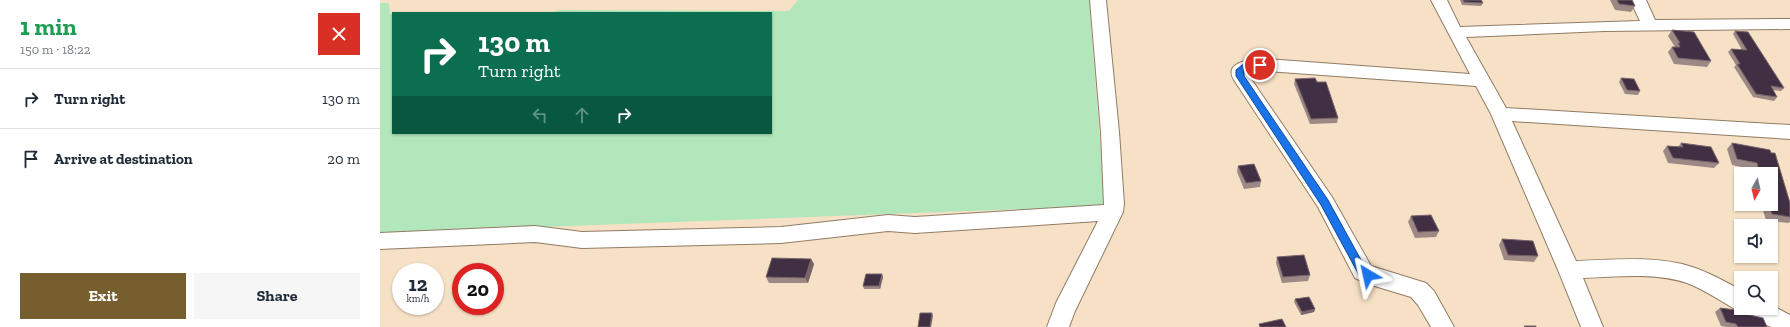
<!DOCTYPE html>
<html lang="en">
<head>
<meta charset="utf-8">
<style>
	:root { --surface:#fff; --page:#f6f6f7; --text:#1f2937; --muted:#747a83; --line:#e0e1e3; --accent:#765e2f }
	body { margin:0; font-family:"Zilla Slab",serif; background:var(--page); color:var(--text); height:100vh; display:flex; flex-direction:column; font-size:15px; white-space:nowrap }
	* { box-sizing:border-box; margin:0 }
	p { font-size:13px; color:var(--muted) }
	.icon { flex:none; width:22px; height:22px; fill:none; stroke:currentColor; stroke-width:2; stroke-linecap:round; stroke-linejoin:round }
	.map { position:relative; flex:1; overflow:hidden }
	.drawer { display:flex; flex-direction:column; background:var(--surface); width:380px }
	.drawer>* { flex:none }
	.top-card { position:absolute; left:12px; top:12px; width:380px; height:122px; border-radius:0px; box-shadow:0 1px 3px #0004; background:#0b6e4f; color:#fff; overflow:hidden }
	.needle { width:26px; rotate:188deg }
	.fabs { position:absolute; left:1354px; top:167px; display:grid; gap:8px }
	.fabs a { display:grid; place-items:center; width:44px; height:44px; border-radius:0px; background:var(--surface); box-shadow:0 1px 3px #0004; font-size:20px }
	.speed { position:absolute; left:12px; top:263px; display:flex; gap:8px; font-size:20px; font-weight:700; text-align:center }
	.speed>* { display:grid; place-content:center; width:52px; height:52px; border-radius:50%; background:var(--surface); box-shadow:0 1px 3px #0004; line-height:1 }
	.speed small { font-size:10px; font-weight:400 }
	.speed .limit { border:6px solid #d22; background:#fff; color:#111 }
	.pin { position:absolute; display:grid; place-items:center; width:34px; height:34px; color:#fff; margin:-17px; border:2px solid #fff; border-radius:50%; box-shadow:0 1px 4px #0007 }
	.me { position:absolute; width:44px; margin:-22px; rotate:324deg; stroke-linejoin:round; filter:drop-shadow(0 0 3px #0008) }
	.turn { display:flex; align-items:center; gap:14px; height:84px; padding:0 20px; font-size:18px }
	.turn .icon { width:52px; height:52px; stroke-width:2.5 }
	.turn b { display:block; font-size:28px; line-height:34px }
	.lanes { display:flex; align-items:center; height:38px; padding:0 20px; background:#0003; justify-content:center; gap:20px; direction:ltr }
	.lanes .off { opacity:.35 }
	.round { display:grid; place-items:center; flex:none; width:42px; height:42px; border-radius:0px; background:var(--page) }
	.summary { display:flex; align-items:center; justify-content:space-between; height:68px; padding:0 20px }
	h1 { font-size:24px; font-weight:800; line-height:30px; color:#1e9e55 }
	.cta { display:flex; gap:8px; margin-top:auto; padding:8px 20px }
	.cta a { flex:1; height:46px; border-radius:0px; background:var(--accent); color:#fff; font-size:16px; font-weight:800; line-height:46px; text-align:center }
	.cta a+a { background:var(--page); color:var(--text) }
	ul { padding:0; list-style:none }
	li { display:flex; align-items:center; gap:12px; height:60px; padding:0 20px; border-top:1px solid var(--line) }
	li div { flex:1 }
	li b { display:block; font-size:15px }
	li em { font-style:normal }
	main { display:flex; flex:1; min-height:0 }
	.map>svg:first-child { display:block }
	.green { fill:#b2e6bb }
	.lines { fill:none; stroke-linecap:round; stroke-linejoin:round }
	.minor-casing { stroke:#907c64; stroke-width:2 }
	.minor { fill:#fff; fill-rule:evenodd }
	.wall { fill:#9c8884 }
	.shaded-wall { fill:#78646a }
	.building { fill:#412f43; stroke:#78646a }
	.route { fill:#1a73e8; stroke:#114b97 }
</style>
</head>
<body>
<main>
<section class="drawer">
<div class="summary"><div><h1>1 min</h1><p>150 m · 18:22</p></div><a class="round" style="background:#d93025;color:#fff"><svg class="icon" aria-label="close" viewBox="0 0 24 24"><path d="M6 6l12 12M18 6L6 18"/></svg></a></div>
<ul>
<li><svg class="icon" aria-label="right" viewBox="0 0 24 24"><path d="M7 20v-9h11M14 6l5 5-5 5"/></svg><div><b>Turn right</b></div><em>130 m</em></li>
<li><svg class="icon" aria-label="arrive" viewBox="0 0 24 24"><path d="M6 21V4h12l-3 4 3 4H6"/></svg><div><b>Arrive at destination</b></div><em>20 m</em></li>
</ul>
<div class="cta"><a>Exit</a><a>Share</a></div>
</section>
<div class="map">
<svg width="1410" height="327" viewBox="0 0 1410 327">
	<rect width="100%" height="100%" fill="#f7e1c6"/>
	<!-- green -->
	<polygon class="green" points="418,0 709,0 725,206 0,233 0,3 9,3 10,14 13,15 13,133 391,133 391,13 167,13 181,10 409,11"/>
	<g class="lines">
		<defs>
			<g id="minor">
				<polygon points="710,0 726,0 739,132 744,204 743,212 695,311 689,327 667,327 676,303 718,221 535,233 508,231 401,243 202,248 155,242 0,249 0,233 155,226 202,232 401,227 508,215 535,217 724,205 721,132"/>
				<path d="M1051,0H1067L1080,27L1260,21L1250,0H1266L1275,20L1410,19V29L1224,31L1086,37L1126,108L1410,125V139L1132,121L1196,261C1231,260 1267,256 1302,264C1323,269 1342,280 1361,290V308H1391V305L1410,315V327H1391L1367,315L1365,309L1361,310L1353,308C1338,299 1323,289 1307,283C1274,272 1237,277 1203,278L1223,327H1201L1178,270L1111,114L1096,86L888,71H873L869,73V76L952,197L991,266L1046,283L1054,291L1074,327H1051L1038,305L1031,297L988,284L975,278L938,207L854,80C842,60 876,59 888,59L1090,74Z"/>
			</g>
		</defs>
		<!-- minor casing -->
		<use href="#minor" class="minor-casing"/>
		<!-- minor -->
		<use href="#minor" class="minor"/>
	</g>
	<!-- wall -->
	<g class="wall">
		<polygon points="1080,0 1101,0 1103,3 1101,6 1082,5"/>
		<polygon points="1230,0 1252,0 1255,6 1251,12 1235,10"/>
		<polygon points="1292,30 1331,61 1327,67 1294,64 1288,52 1292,47 1295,47 1288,36"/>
		<polygon points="1355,31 1404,88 1401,91 1393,90 1397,97 1394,101 1373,97 1354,67 1356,65 1348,52 1351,49 1362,50 1353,34"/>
		<polygon points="1241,78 1260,91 1258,95 1245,94 1239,82"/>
		<polygon points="915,79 937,82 958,118 957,123 930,124 914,84"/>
		<polygon points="1301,143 1339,163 1334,168 1288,163 1283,151 1287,146 1298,147"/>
		<polygon points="1352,143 1390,150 1410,203 1410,222 1408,223 1386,220 1381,204 1391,204 1391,174 1373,174 1371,169 1352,165 1347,149"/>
		<polygon points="858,166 881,181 880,187 864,189 857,172"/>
		<polygon points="1031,216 1059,231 1056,237 1035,238 1028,222"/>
		<polygon points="1122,239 1158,256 1154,262 1124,260 1119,245"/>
		<polygon points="897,257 930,275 928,281 902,283 896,263"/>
		<polygon points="431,259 434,264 428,283 389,283 386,277"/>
		<polygon points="503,277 500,289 484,289 483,286"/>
		<polygon points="915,299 935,309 934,312 921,315 914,302"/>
		<polygon points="1340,308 1365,314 1387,327 1347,327 1341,326 1335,312"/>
	</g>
	<!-- shaded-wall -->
	<g class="shaded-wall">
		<polygon points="431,259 434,264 428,283 425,278"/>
		<polygon points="502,274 503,277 500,289 499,286"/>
		<polygon points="935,309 934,312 921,315 922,312"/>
		<polygon points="552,313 553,316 551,327 550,327"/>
	</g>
	<!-- building -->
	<g class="building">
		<polygon points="1083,0 1101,0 1103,3 1084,2"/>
		<polygon points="1237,0 1252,0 1255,6 1239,4"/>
		<polygon points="1292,30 1314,32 1331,61 1298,58 1292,47 1300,47 1298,43 1300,43"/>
		<polygon points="1355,31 1368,32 1404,88 1391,86 1397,97 1376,94 1357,64 1360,64 1351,49 1367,50"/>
		<polygon points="935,78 937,82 946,82 958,118 931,119 915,79"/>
		<polygon points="1241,78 1254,79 1260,91 1247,90"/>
		<polygon points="1301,143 1331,147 1339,163 1293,158 1287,146 1303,147"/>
		<polygon points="1352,143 1390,150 1391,153 1395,153 1410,203 1410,217 1392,214 1389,204 1391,204 1391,174 1380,174 1377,163 1357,159"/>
		<polygon points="874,164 881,181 866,183 858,166"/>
		<polygon points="1051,215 1059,231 1038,232 1031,216"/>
		<polygon points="1122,239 1153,241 1158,256 1128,255"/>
		<polygon points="924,255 930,275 903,277 897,257"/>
		<polygon points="392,258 431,259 425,278 386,277"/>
		<polygon points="486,274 502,274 499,286 483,286"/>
		<polygon points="929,297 935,309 922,312 915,299"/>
		<polygon points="1340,308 1364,311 1365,314 1383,318 1387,327 1358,327 1356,324 1346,322"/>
		<polygon points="540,313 552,313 550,327 538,327"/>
		<polygon points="902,319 906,327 880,327 879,324"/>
		<polygon points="1144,326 1156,326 1156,327 1145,327"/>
	</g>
	<!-- route -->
	<polygon class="route" points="880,62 883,63 883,67 864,71 864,76 948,200 986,269 993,275 991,278 988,279 979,275 941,205 856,76 856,70 862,65"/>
</svg>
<div class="fabs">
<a><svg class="needle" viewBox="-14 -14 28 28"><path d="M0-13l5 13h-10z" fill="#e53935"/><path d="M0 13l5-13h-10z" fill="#747a83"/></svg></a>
<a><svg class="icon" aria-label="sound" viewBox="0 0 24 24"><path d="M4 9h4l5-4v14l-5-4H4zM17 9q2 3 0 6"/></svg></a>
<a><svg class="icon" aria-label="search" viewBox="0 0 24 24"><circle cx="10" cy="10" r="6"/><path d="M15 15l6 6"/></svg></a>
</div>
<div class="speed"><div>12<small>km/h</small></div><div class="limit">20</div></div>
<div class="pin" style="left:880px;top:65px;background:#d93025"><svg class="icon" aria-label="arrive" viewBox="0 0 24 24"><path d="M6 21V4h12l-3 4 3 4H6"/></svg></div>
<svg class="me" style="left:988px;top:275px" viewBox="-20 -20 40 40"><path d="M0-17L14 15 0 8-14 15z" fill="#1a73e8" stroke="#fff" stroke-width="4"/></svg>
<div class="top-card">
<div class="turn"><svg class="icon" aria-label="right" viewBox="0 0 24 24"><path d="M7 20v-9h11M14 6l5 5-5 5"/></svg><div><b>130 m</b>Turn right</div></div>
<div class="lanes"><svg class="icon off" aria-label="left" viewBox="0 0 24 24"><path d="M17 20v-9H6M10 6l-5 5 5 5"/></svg><svg class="icon off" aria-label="ahead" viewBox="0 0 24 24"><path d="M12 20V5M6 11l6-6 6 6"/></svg><svg class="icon" aria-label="right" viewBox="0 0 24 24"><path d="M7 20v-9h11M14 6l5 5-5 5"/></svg></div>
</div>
</div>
</main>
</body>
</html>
